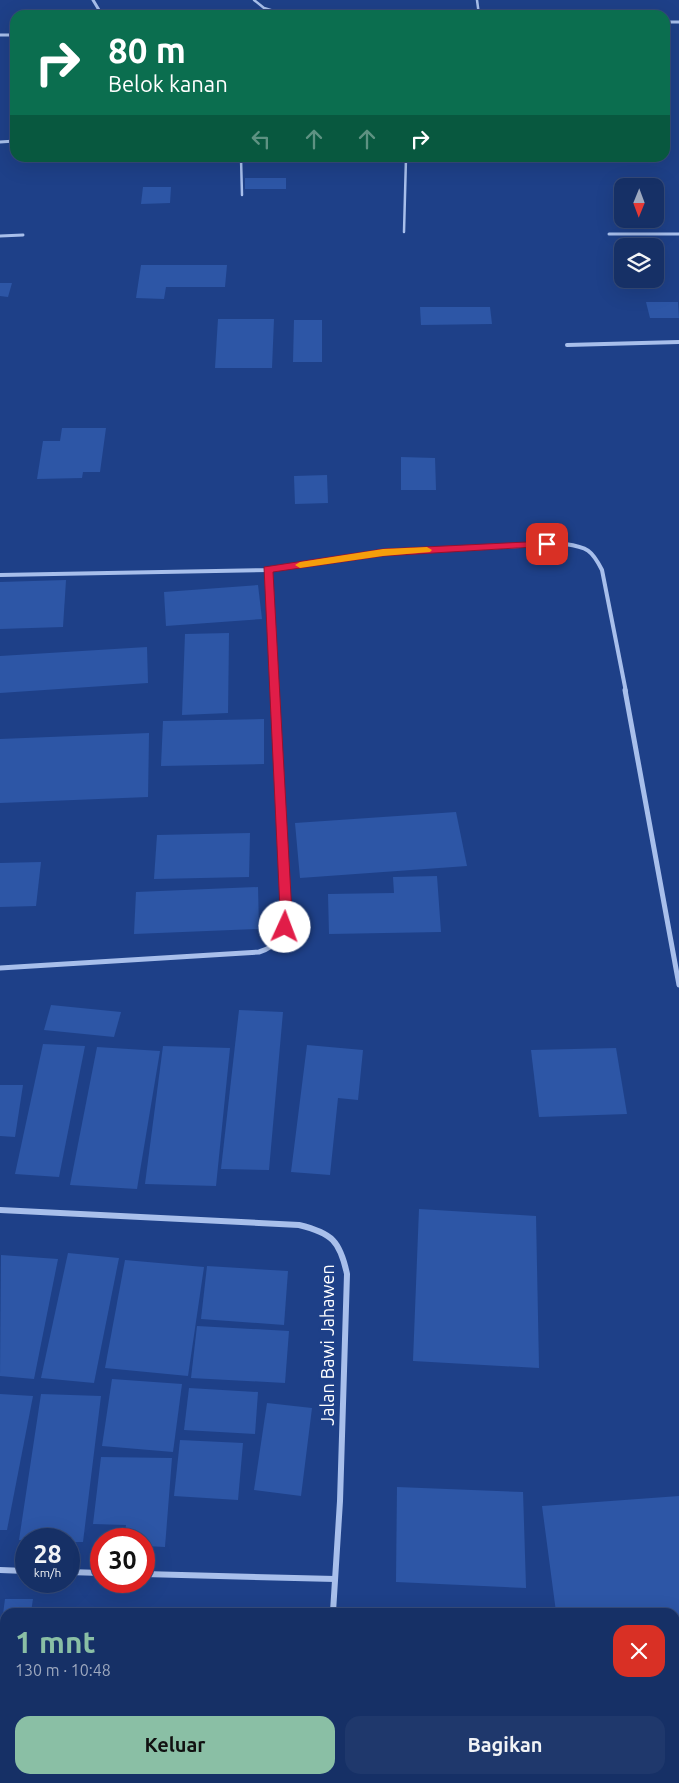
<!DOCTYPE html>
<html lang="id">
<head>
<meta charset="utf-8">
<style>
	:root { --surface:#163066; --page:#1f386c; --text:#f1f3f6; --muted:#9ea9bf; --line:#354b7a; --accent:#8abfa5 }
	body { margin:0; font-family:Ubuntu,sans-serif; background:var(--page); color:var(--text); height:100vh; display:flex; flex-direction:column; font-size:19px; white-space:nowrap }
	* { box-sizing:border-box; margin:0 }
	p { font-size:16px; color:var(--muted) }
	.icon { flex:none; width:28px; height:28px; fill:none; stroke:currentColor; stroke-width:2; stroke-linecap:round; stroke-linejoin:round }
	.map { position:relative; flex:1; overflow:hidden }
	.side { position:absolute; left:0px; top:1608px; width:680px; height:176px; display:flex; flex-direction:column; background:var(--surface); border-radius:15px 15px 0 0; box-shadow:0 5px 20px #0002,0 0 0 1px var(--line) }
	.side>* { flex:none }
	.guide { position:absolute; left:10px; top:10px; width:660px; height:152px; border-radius:15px; box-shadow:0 5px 20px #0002,0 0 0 1px var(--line); background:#0b6e4f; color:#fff; overflow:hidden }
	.needle { width:32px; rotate:181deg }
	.buttons { position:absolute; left:614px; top:178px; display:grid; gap:10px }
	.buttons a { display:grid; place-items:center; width:50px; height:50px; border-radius:10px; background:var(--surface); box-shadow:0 5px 20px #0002,0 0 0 1px var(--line); font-size:25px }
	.speed { position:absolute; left:15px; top:1528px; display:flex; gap:10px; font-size:25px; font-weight:700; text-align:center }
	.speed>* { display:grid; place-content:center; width:65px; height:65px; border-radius:50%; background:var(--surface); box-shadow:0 5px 20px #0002,0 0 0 1px var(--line); line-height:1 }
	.speed small { font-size:12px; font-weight:400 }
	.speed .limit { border:8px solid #d22; background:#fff; color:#111 }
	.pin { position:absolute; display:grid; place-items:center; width:42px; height:42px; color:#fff; margin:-21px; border-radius:10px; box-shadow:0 2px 8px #0006 }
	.me { position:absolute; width:55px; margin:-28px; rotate:2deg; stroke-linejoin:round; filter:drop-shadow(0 0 4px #0008) }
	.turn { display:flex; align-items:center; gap:18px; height:105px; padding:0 15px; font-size:22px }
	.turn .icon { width:65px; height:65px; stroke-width:2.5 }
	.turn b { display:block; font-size:35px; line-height:42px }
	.lanes { display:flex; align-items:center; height:48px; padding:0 15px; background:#0003; justify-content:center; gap:25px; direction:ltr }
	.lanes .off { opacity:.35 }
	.round { display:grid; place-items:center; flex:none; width:52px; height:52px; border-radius:15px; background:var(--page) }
	.head { display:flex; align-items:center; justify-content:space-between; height:85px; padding:0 15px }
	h1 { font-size:30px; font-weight:700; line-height:38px; color:var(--accent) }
	.cta { display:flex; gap:10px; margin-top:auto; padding:10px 15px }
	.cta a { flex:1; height:58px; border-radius:15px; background:var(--accent); color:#111; font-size:20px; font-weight:700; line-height:58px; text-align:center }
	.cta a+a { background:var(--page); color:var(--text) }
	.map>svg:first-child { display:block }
	.building { fill:#2d56a6 }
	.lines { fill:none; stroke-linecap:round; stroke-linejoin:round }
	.lane { stroke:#a8bfeb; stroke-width:2.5 }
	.street-far3 { stroke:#a8bfeb; stroke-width:3 }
	.street-far2 { stroke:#a8bfeb; stroke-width:4 }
	.street-far1 { stroke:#a8bfeb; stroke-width:5 }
	.street { stroke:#a8bfeb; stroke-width:6 }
	.route { fill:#e11d48; stroke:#92132f }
	.slow { fill:#f59e0b }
	.labels { text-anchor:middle; stroke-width:5; stroke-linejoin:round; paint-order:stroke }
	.near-street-label { font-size:18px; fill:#fff; stroke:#1e4088 }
</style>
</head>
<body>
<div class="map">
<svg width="679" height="1783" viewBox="0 0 679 1783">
	<rect width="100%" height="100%" fill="#1e4088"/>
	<!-- building -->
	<g class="building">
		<rect x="245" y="178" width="41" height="11"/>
		<polygon points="143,187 171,187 170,203 141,204"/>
		<polygon points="141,265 227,265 225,287 166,287 164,299 136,298"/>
		<polygon points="0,283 12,283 8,297 0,296"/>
		<polygon points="646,302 678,302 679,318 650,318"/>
		<polygon points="420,307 490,307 492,324 421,325"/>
		<polygon points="218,319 274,319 272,368 215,368"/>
		<polygon points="294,320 322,320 322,362 293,362"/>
		<polygon points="62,428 106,428 100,472 83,472 82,478 37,479 43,441 60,441"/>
		<polygon points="401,457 435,458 436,490 401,490"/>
		<polygon points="327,475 328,503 295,504 294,476"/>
		<polygon points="66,580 63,627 0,629 0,582"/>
		<polygon points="258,585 262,619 166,626 164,592"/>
		<polygon points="229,633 228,713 182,715 185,634"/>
		<polygon points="147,647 148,683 0,693 0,656"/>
		<polygon points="264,719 264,764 161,766 163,721"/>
		<polygon points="149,733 148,797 0,803 0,739"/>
		<polygon points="456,812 467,866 300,878 295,823"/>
		<polygon points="250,833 249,877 154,879 157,835"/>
		<polygon points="41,862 36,906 0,907 0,863"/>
		<polygon points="437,876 441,932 329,934 328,894 394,893 393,877"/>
		<polygon points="258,887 259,929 134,934 136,892"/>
		<polygon points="51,1005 121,1012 114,1037 44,1030"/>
		<polygon points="239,1010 283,1012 269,1170 221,1169"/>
		<polygon points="43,1044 85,1046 59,1177 15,1174"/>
		<polygon points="307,1045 363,1050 358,1100 338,1098 330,1175 291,1172"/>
		<polygon points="163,1046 230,1048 216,1186 145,1184"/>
		<polygon points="97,1047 160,1051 137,1189 70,1185"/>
		<polygon points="616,1048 627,1114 539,1117 531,1050"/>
		<polygon points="0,1085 23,1085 15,1137 0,1136"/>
		<polygon points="419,1209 536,1216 539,1368 413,1361"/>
		<polygon points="68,1253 119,1258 94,1383 41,1378"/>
		<polygon points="1,1255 58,1259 34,1379 0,1376"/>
		<polygon points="125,1260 204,1267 188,1376 105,1368"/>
		<polygon points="207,1266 288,1271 284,1325 201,1319"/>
		<polygon points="197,1326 289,1331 285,1383 191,1378"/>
		<polygon points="112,1379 182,1384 173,1452 102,1446"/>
		<polygon points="189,1388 258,1392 255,1434 184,1430"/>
		<polygon points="0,1394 33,1396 7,1530 0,1530"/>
		<polygon points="41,1394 101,1396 83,1542 69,1542 69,1539 19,1540"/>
		<polygon points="267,1403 312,1408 301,1496 254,1490"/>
		<polygon points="180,1440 243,1443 238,1500 174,1496"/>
		<polygon points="101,1457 172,1458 165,1547 144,1546 144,1539 124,1539 126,1525 93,1524"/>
		<polygon points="397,1487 523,1492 526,1588 396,1582"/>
		<polygon points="679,1496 679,1663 675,1663 675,1612 556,1612 542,1506"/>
		<polygon points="5,1599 33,1599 31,1612 5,1612 5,1727 0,1727 0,1637"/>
		<polygon points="675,1739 679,1739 679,1783 580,1783 580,1779 675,1779"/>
		<polygon points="400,1779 495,1779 503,1783 398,1783"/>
	</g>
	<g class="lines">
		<!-- lane -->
		<g class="lane">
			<polyline points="254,0 264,8 287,15"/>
			<polyline points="477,0 479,15"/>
			<polyline points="241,158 242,195"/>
			<polyline points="404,232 406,158"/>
		</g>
		<!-- street-far3 -->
		<g class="street-far3">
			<polyline points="93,0 102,15"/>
			<polyline points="665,22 679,22"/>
			<polyline points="0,35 15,35"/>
			<polyline points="0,142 15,141"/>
			<polyline points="609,234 679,234"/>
			<polyline points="0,236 23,235"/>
		</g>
		<!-- street-far2 -->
		<g class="street-far2">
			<polyline points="567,345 679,342"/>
			<polyline points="268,570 274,692"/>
			<path d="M0,575L268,570L383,552L565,544C587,547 592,550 602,570L626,692"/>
		</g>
		<!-- street-far1 -->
		<g class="street-far1">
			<polyline points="625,690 679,985"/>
			<path d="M0,968L259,952C279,946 284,934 286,914L274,690"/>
		</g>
		<!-- street -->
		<g class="street">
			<path d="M0,1210L299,1225C332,1233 340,1241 347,1274L340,1501L333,1612"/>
			<polyline points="0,1570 26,1571"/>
			<polyline points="69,1572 101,1573"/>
			<polyline points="144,1574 335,1579"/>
			<polyline points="320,1779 320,1783"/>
		</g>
	</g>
	<!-- route -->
	<polygon class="route" points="547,541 550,542 550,546 383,556 273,572 292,914 289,931 281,931 264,567 383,549"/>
	<!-- slow -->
	<polygon class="slow" points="427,547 432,550 430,552 383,556 300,568 295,565 300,562 383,549"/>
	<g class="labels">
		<!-- near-street labels -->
		<g class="near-street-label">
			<text transform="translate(328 1345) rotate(-90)" y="6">Jalan Bawi Jahawen</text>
		</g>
	</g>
</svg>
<div class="buttons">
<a><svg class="needle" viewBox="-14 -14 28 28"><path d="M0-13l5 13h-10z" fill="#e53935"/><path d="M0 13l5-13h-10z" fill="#9ea9bf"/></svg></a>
<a><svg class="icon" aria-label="layers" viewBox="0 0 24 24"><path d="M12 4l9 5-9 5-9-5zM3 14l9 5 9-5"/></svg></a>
</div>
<div class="speed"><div>28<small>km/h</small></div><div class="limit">30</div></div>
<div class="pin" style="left:547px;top:544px;background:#d93025"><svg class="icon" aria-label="arrive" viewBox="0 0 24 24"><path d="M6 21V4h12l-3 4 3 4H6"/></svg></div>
<svg class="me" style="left:285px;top:927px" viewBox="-20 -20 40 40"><circle r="19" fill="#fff"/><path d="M0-13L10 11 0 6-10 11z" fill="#e11d48"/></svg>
<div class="guide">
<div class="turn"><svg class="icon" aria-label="right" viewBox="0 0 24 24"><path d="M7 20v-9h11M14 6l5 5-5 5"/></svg><div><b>80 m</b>Belok kanan</div></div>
<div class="lanes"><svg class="icon off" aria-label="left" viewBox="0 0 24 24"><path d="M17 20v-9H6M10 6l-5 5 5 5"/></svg><svg class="icon off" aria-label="ahead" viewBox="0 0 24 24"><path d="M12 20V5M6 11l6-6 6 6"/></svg><svg class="icon off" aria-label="ahead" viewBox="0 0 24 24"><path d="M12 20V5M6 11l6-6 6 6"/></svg><svg class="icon" aria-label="right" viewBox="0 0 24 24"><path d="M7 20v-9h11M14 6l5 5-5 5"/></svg></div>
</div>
<section class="side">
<div class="head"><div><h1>1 mnt</h1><p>130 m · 10:48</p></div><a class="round" style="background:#d93025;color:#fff"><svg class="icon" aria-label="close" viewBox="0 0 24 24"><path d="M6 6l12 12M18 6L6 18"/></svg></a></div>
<div class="cta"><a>Keluar</a><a>Bagikan</a></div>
</section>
</div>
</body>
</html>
